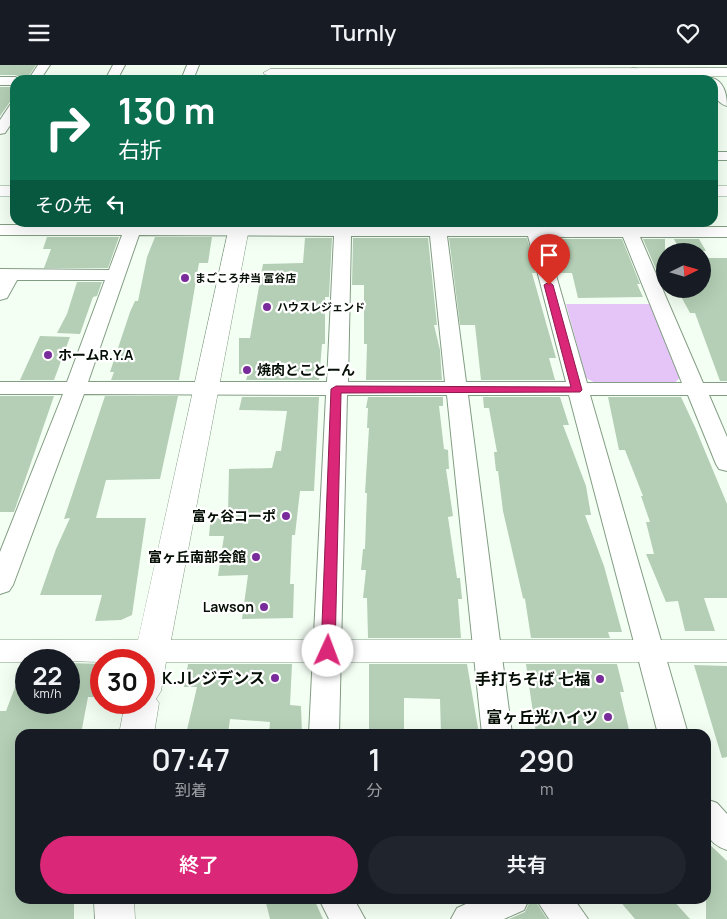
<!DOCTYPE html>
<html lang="ja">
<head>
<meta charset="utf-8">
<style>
	:root { --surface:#171b24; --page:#20242c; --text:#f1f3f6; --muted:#9ea1a6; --accent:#db2777 }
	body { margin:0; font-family:Manrope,"Noto Sans JP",sans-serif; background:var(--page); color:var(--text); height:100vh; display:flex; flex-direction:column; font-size:19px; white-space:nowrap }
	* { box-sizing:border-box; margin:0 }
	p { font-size:16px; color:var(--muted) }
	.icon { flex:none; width:28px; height:28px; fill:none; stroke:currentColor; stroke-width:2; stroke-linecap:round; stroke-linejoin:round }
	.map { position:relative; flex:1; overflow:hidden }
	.side { position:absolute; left:15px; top:664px; width:696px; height:175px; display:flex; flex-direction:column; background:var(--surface); border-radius:15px; box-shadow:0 5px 20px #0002 }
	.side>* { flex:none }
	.top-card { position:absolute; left:10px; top:10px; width:708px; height:152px; border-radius:15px; box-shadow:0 5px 20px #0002; background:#0b6e4f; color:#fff; overflow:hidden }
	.needle { width:32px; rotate:85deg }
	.buttons { position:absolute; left:656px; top:178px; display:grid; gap:10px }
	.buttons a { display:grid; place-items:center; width:55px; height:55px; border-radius:50%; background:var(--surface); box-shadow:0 5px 20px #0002; font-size:25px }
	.speed { position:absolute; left:15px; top:584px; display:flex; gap:10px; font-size:25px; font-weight:700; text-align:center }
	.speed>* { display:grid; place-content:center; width:65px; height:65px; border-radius:50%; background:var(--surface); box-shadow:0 5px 20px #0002; line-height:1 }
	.speed small { font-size:12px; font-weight:400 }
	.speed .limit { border:8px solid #d22; background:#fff; color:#111 }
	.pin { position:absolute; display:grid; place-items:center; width:42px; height:42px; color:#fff; margin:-51px -21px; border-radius:50% 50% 50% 0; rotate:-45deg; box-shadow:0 0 5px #0007 }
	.pin .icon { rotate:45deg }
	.me { position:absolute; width:55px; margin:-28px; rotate:2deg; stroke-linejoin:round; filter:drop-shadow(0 0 4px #0008) }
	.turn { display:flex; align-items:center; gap:18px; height:105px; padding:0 25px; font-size:22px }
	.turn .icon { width:65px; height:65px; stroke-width:2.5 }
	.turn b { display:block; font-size:35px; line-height:42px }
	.then { display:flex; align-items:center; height:48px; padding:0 25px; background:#0003; gap:10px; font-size:19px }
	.eta { display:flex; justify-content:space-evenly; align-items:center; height:85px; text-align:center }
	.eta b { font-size:30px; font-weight:600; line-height:35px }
	.cta { display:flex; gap:10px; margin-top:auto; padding:10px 25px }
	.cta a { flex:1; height:58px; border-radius:30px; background:var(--accent); color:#fff; font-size:20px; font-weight:600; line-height:58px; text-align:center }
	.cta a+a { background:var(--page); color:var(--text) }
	header { display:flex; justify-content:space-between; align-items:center; height:65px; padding:0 25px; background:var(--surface); font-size:22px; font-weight:600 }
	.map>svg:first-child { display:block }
	.green { fill:#e5c5f8 }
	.building { fill:#b4cfb5 }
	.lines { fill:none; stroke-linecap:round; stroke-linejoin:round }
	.minor-casing { stroke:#829d83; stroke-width:2 }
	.tertiary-casing { stroke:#829d83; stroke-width:1 }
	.minor { fill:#fff; fill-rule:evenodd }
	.tertiary { fill:#fff; fill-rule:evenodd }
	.route { fill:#db2777; stroke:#8e194d }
	.poi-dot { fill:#792b9c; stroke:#fff; stroke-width:2 }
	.labels { text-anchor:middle; stroke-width:4.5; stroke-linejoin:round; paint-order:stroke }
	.far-poi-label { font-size:11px; font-weight:bold; fill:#060f06; stroke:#fff; text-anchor:start }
	.poi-label { font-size:14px; font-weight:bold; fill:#060f06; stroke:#fff; text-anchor:end }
	.near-poi-label { font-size:16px; font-weight:bold; fill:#060f06; stroke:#fff; text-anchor:end }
</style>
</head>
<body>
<header><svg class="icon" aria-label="menu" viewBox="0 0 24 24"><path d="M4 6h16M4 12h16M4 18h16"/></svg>Turnly<svg class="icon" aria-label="heart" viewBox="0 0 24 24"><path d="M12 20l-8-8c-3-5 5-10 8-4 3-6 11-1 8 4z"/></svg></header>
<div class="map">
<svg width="727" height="854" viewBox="0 0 727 854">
	<rect width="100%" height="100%" fill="#f4fff4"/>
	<!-- green -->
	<polygon class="green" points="566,239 651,239 681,311 675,318 597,319 586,313"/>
	<!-- building -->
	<g class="building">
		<polygon points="0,0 36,0 26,15 15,10 0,10"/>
		<polygon points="0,22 15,22 15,30 0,51"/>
		<polygon points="512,158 616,158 617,160 512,160"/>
		<polygon points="47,172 119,172 108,203 44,203 51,184 43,184"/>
		<polygon points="155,172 212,172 208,198 199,198 179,315 111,315 114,307 110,307 130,247 135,236 138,236 147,192"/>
		<polygon points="305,173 332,173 329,232 325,232 325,279 322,279 319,315 246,315 248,309 239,309 239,273 250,273 263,199 303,198"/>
		<polygon points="353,173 428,173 437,260 434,260 440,285 442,315 366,315 367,279 364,279 364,220 352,220"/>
		<polygon points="449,173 527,173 536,208 532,208 556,293 549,293 555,315 481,315 475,260 460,260"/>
		<polygon points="547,174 622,174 640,219 637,219 643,232 578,233 572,208 557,208"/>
		<polygon points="643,174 665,174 665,218 662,218"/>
		<polygon points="674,174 699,174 706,186 680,186"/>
		<polygon points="702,193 727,193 727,316 720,316 695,248 690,248 677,224 702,224"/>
		<polygon points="77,217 102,217 97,231 93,232 80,269 57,268 67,249"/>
		<polygon points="40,271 70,272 54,315 20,315"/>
		<polygon points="0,331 54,331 14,447 0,447"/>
		<polygon points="105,331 178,331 160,414 106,415 96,453 146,453 132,550 121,555 95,556 102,530 40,530 56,484 70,453 64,454"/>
		<polygon points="242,332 319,332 314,426 300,426 295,470 292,470 290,519 294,519 293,553 242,554 248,510 218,511 224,471 209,471 211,449 228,449 229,404 272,403 276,386 281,386 287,346 239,345"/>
		<polygon points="368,332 443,332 443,341 439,341 444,384 448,385 449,404 446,404 453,451 448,452 457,513 460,513 462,534 458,534 461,573 368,573 367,533 363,533 366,505 361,505 363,484 365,484 367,428 365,428 369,363 367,363 368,343 366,343"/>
		<polygon points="483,332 560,332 569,360 563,360 586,421 591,450 585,450 604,501 622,567 608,567 610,573 531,573 525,534 523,533 503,446 498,406 496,406 494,387 497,387 489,343 484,343"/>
		<polygon points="608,332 681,332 695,362 727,439 727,533 704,533 715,566 685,566 678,536 666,537 646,489 654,489 646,457 650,457 641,431 643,431 625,385 619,385"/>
		<polygon points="69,598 101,599 101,632 88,632 81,669 20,669 20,834 74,834 74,854 0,854 0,646 6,646 24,599 26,599 26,638 69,638"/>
		<polygon points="188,599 292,599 290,640 301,641 302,669 269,669 270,657 230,654 228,669 186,669 197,622 184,622"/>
		<polygon points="369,599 467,599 479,669 441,669 440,634 404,633 404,669 369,669"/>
		<polygon points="526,599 617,599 624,627 620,627 630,669 536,669"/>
		<polygon points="694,600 727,601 727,692 722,693"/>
		<polygon points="706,776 727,796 727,854 706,854"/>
		<polygon points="265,834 314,834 323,854 270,854"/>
		<polygon points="531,834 534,834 547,854 509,854 525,847"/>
		<polygon points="618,834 672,834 690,854 635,854"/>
	</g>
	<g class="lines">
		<defs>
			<g id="minor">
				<polygon points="38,0 50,0 40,15 28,15"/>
				<polygon points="113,0 125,0 117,15 105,15"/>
				<polygon points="187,0 199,0 193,15 181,15"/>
				<polygon points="633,3 637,4 644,15 632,15 627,7"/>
				<polygon points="0,12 15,12 21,15 15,15 15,20 0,20"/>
				<path d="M712,13C724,16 727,30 727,41C715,38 712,25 712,15H707Z"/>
				<polygon points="15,39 15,53 5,68 0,69 0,55 10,40"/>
				<rect x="712" y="87" width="15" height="8"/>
				<path d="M429,158H445L446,161L619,162L618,158H634L636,162H727V172H640L703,318H727V330H709L727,372V406L719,404L716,399L688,330H590L688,669H658L569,330H468L512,669H482L447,330H347L339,669H309L326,330L84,329L13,520L9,526L0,529V487L63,329H0V317H67L105,215H17L7,233L0,235V204L109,205L122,170H0V160L429,161ZM139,170L334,171L327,317H88ZM351,171H430L445,317H348ZM447,171H528L566,317H466ZM545,172H623L682,318H587Z"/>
				<path d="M706,734L717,738L727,749V785C700,776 706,758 706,734Z"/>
				<polygon points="319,834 354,834 365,854 329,854"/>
				<polygon points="477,834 529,834 524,845 504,854 451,854 457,843"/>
				<polygon points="536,834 574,834 588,854 549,854"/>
			</g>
			<g id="tertiary">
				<polygon points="727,3 727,11 270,12 263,8 270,4"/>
				<rect x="0" y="121" width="15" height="10"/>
				<rect x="712" y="121" width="15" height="10"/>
				<polygon points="230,158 250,158 171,575 727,575 727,597 166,597 161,626 156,634 159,638 154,669 119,669 125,638 144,638 144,595 101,595 101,597 26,595 26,597 0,597 0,575 138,575"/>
				<polygon points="94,834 134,834 135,854 95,854"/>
			</g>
		</defs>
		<!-- minor casing -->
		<use href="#minor" class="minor-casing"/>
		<!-- tertiary casing -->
		<use href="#tertiary" class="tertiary-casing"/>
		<!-- minor -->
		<use href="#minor" class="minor"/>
		<!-- tertiary -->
		<use href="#tertiary" class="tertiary"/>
	</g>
	<!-- route -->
	<polygon class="route" points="549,217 553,220 582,325 580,327 341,328 335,586 328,590 323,589 321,586 331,324 336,321 571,322 544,220"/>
	<!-- markers -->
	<g class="poi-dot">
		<circle cx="185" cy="213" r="5"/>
		<circle cx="267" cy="242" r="5"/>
		<circle cx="48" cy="290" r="5"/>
		<circle cx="247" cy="305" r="5"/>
		<circle cx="286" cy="451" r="5"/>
		<circle cx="256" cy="492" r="5"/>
		<circle cx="264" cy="542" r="5"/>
		<circle cx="275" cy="613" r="5"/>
		<circle cx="600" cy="614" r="5"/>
		<circle cx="608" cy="652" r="5"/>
	</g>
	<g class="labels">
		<!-- far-poi labels -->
		<g class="far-poi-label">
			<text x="195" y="217">まごころ弁当 富谷店</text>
			<text x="277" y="246">ハウスレジェンド</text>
		</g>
		<!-- poi labels -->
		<g class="poi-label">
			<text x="58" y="295" text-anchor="start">ホームR.Y.A</text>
			<text x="257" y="310" text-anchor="start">焼肉とことーん</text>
			<text x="276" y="456">富ヶ谷コーポ</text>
			<text x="246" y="497">富ヶ丘南部会館</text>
			<text x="254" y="547">Lawson</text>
		</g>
		<!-- near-poi labels -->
		<g class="near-poi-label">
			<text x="265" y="619">K.Jレジデンス</text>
			<text x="590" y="620">手打ちそば 七福</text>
			<text x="598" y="658">富ヶ丘光ハイツ</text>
		</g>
	</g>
</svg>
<div class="buttons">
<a><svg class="needle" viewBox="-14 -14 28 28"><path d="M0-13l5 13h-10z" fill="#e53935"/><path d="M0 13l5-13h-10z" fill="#9ea1a6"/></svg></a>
</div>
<div class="speed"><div>22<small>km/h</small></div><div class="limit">30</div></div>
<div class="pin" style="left:549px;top:220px;background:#d93025"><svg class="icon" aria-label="arrive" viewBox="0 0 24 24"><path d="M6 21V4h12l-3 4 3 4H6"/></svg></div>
<svg class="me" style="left:328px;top:586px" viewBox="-20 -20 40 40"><circle r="19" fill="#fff"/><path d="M0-13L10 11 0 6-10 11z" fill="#db2777"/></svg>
<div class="top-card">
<div class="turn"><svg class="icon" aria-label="right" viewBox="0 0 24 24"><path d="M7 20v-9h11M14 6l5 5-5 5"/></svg><div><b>130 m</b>右折</div></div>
<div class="then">その先<svg class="icon" aria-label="left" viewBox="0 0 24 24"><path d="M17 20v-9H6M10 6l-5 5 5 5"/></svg></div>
</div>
<section class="side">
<div class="eta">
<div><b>07:47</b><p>到着</p></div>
<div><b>1</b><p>分</p></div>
<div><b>290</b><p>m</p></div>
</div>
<div class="cta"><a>終了</a><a>共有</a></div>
</section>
</div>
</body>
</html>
